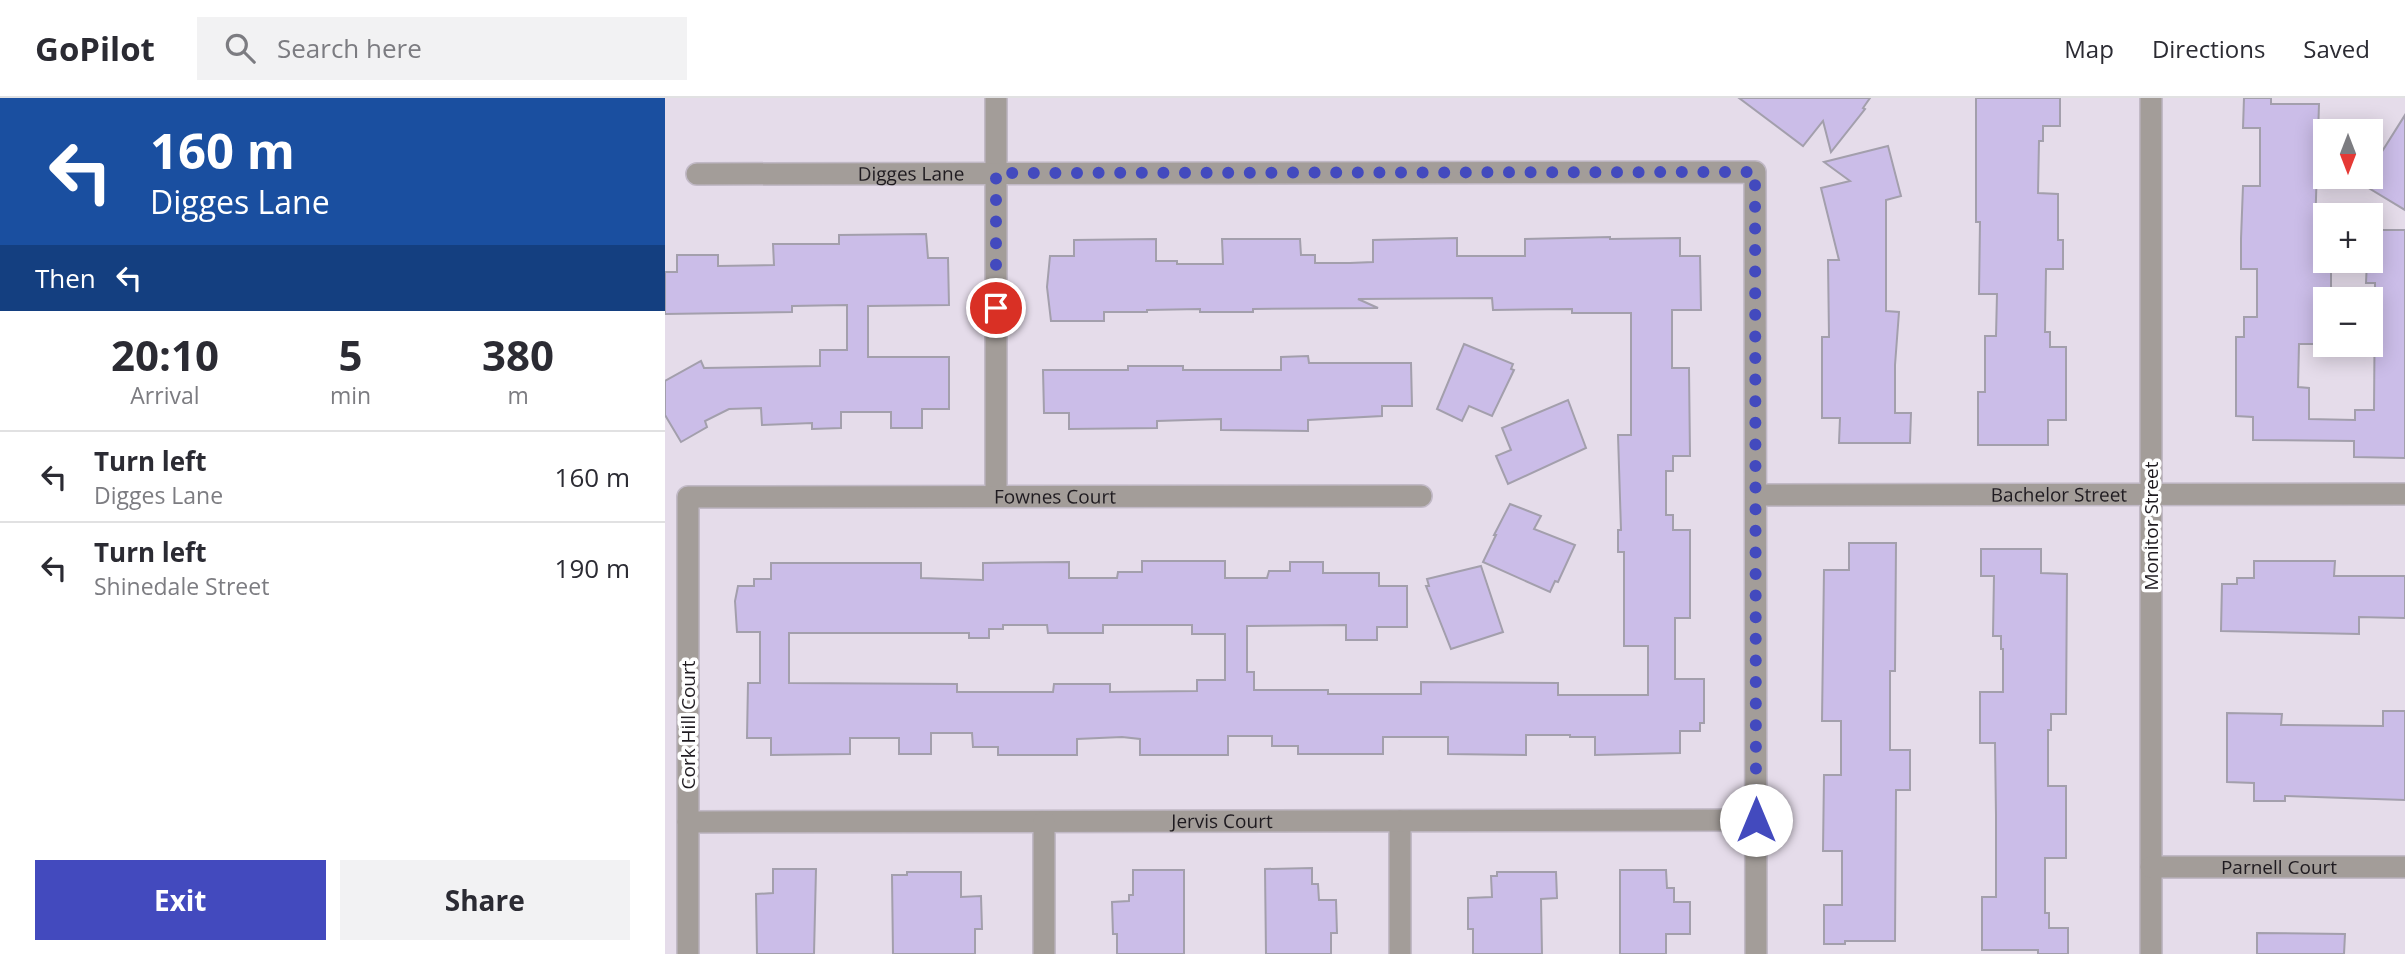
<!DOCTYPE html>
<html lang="en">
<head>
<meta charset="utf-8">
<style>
	:root { --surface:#fff; --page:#f2f2f3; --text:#2b2b33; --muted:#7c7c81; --line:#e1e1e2; --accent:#434abe }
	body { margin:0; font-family:"Open Sans",sans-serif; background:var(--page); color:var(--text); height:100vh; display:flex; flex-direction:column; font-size:26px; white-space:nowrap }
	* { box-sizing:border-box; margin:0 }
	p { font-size:23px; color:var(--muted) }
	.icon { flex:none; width:38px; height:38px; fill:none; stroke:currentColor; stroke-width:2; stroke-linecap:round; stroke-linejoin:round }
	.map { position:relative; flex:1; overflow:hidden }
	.details { display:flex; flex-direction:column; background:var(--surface); width:665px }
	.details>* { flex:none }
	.banner { background:#1a4fa0; color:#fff; overflow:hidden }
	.needle { width:46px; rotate:180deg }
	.controls { position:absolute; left:1648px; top:21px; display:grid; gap:14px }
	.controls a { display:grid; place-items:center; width:70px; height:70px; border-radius:0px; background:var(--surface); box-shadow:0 4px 18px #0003; font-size:35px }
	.pin { position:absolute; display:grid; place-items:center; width:60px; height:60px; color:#fff; margin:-30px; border:4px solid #fff; border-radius:50%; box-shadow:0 2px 7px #0007 }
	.me { position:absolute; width:77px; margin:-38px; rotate:0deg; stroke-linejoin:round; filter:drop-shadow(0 0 5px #0008) }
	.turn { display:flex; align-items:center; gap:24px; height:147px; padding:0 35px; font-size:32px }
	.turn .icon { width:91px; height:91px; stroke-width:2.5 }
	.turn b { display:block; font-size:49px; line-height:60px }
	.then { display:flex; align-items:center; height:66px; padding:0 35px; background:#0003; gap:14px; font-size:26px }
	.eta { display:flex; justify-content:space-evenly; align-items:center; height:119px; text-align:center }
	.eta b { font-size:42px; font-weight:700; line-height:49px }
	.action { display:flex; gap:14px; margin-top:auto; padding:14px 35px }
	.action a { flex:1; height:80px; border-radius:0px; background:var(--accent); color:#fff; font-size:28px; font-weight:700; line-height:80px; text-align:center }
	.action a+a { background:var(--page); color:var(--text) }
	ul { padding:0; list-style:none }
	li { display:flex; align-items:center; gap:21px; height:91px; padding:0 35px; border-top:2px solid var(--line) }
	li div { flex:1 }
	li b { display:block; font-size:26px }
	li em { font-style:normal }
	header { display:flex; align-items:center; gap:42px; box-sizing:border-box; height:98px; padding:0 35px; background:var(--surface); border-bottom:2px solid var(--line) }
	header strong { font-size:33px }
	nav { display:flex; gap:38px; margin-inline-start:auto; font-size:24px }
	.search { width:490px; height:63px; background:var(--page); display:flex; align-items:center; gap:18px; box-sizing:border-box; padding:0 24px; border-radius:0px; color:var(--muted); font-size:26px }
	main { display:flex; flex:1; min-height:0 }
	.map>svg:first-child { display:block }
	.building { fill:#cbbde8; stroke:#a39fac; stroke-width:2; fill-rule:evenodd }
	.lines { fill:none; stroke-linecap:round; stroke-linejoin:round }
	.minor-casing { stroke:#c1b9c6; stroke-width:24 }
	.minor { stroke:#a39d99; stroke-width:21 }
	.route { stroke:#434abe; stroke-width:12; stroke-dasharray:0 21.6 }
	.labels { text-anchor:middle; stroke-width:7; stroke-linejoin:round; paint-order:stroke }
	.street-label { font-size:19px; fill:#1f1b20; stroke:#fff }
</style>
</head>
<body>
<header>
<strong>GoPilot</strong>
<div class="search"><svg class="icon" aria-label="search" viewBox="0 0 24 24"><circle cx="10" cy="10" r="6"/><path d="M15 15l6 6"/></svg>Search here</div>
<nav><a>Map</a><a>Directions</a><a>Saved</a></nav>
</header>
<main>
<section class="details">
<div class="banner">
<div class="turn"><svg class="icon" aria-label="left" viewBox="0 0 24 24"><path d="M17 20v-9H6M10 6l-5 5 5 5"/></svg><div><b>160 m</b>Digges Lane</div></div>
<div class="then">Then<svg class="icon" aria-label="left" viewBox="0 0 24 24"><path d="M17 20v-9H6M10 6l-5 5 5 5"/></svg></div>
</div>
<div class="eta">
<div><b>20:10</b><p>Arrival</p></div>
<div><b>5</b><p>min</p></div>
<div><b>380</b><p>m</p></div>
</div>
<ul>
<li><svg class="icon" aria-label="left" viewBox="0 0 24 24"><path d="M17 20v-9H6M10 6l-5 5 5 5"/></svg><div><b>Turn left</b><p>Digges Lane</p></div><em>160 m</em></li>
<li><svg class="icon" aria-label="left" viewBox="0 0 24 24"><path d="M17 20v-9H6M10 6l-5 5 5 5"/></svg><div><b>Turn left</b><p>Shinedale Street</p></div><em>190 m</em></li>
</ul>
<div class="action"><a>Exit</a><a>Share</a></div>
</section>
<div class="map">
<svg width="1740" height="856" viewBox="0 0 1740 856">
	<rect width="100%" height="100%" fill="#e5dcea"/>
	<!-- building -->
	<g class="building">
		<polygon points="1074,0 1205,0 1198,10 1200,11 1166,54 1158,23 1138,48"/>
		<polygon points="1311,0 1395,0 1395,28 1378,28 1378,43 1374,43 1373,95 1393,96 1393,142 1398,142 1398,171 1381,171 1380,234 1385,234 1385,249 1401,249 1401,322 1383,322 1383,347 1313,347 1313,294 1320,294 1320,238 1331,238 1332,196 1314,196 1315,124 1311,124"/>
		<polygon points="1579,0 1606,0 1606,6 1654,6 1649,163 1653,156 1653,171 1666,171 1666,197 1653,197 1652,246 1634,246 1633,289 1644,290 1644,321 1690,322 1690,312 1709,312 1710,185 1701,185 1702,163 1706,163 1706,132 1740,132 1740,360 1689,359 1689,343 1588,342 1588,319 1571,318 1571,239 1579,239 1579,219 1592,219 1592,171 1576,171 1576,141 1578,88 1595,88 1595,30 1578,30"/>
		<polygon points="1740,17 1740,112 1697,86 1702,79 1706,79 1706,71"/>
		<polygon points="1223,48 1236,98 1221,102 1221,213 1234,214 1230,267 1230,315 1246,315 1245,345 1174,345 1175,320 1157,320 1157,239 1164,239 1163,162 1174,162 1156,90 1185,83 1159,64"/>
		<polygon points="261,136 263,160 283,160 284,207 203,208 203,259 284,259 284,311 257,311 257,330 226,330 226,314 176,314 176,330 147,331 147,325 97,327 96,310 64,311 40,323 42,329 16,344 0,317 0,283 36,263 39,270 155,268 155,252 182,252 182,207 127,208 127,214 0,216 0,174 12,174 12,157 53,157 53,168 109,167 108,146 174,146 174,137"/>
		<path d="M945,139V141L1015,140V158H1035L1036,212H1007V270H1024L1025,358H1008V373H1001V417H1008V432H1025V520H1010V581H1039V625H1035V633H1015V655L930,657V639H905V637H861V657L783,656V639H718V656H633V648H607V638H563V657H475V641L457,639L412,641V657H333V649H308L307,635H266V656H234V640H185V656L106,657V640H82L83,585H95V534H72L70,503L73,488H89V481H106V465H256V480L318,482V465L404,464V480H452L453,474H477V463H560V480H602L604,473H625V464H658V475H714V488H742V529H712V542H681V527L582,528V574H589V592H663V596H756V584L893,585V597H983V548H959V454H953V432H956L953,337H966V215H907V211L828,212L827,200L693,201L713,210L588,211V214H535V211L482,212V214H439V223H386L382,189L385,158H409V142L491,141V163H512V166H558L557,141H635L636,157H650V165H685L708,164V142L792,140V158H860V141ZM338,527H382L383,535H438V527H527V536H560V582H532V593L445,594V586H389L388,594H292V586L124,585V535H304V540H324V531H338Z"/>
		<polygon points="799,246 848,266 846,271 849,272 827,318 804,308 797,323 772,311"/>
		<polygon points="643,258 644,265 746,265 747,308 717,308 717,318 643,322 643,333 556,332 556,321 492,323 492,330 404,331 404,315 379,315 378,272 463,272 463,268 518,268 518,272 616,272 616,259"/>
		<polygon points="903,302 921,350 843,386 831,358 846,352 837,330"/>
		<polygon points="845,406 876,418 869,431 910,447 893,484 890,483 885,494 818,464 831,437 829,437"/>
		<polygon points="1184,445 1231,445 1230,573 1225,573 1225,652 1245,652 1245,692 1231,692 1230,843 1180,843 1180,846 1159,846 1159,807 1177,807 1177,753 1158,753 1159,677 1176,677 1176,623 1157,623 1159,472 1184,472"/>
		<polygon points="1316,451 1376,451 1376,475 1402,476 1401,616 1386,616 1386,632 1383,632 1383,688 1401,688 1401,760 1380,760 1380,815 1384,815 1384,830 1403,830 1403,856 1373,856 1373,852 1317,852 1317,799 1331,799 1331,717 1330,645 1315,645 1315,594 1338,594 1338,551 1336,551 1336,538 1328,538 1329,478 1316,478"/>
		<polygon points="1589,463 1670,463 1669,478 1740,478 1740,520 1694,519 1694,536 1556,533 1557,486 1572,486 1572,480 1589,480"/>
		<polygon points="816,468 838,534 786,551 761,488 764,488 762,481"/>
		<polygon points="1718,613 1740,613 1740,702 1620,698 1620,703 1589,703 1589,685 1562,684 1562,615 1617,616 1616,627 1718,628"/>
		<polygon points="647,770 647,786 653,786 654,802 671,802 672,835 666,835 666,856 601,856 600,771"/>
		<polygon points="108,771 151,771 149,856 92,856 91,796 108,795"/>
		<polygon points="468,772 519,772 519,856 452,856 452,836 448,836 447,804 464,803 464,797 468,797"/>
		<polygon points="955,772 1001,772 1002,790 1009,790 1009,804 1025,804 1025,836 1001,836 1001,856 955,856"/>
		<polygon points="242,774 296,774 296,799 316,798 317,831 310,831 310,856 228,856 227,777 242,777"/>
		<polygon points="832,774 891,774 892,800 876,801 877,856 808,856 808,831 803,831 803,800 827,799 826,778 832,778"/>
		<polygon points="1592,835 1680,836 1679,856 1592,856"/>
	</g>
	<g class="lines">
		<defs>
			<g id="minor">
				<polyline points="331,0 331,398"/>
				<polyline points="1486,0 1486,856"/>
				<path id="s1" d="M32,76L1090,74L1091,856"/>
				<path id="s2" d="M1091,397L1740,396"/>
				<polyline points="735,723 735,856"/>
				<path id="s3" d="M23,724L1091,722"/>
				<polyline points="379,724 379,856"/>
				<path id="s4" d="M1486,769H1740"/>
				<path id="s5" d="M23,856V399L756,398"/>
			</g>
		</defs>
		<!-- minor casing -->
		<use href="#minor" class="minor-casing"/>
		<!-- minor -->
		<use href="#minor" class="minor"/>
	</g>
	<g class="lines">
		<!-- route -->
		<polyline class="route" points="331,210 331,75 1090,74 1091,722"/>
	</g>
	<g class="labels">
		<!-- street labels -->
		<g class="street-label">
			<text dy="7" stroke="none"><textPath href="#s1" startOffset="214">Digges Lane</textPath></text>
			<text dy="7" stroke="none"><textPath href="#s2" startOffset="303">Bachelor Street</textPath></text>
			<text dy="7" stroke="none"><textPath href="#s5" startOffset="824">Fownes Court</textPath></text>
			<text transform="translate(1486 428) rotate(-90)" y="7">Monitor Street</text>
			<text transform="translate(23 627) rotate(-90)" y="7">Cork Hill Court</text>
			<text dy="7" stroke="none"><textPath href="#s3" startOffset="534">Jervis Court</textPath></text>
			<text dy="7" stroke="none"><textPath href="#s4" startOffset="128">Parnell Court</textPath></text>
		</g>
	</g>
</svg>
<div class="controls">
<a><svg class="needle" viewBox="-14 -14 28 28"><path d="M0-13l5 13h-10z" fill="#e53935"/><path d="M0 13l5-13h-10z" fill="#7c7c81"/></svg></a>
<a>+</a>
<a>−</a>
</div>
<div class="pin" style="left:331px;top:210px;background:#d93025"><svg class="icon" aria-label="arrive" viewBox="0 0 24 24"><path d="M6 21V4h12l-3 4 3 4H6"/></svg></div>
<svg class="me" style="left:1091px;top:722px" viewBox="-20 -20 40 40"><circle r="19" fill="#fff"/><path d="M0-13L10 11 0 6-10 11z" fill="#434abe"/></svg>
</div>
</main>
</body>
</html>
